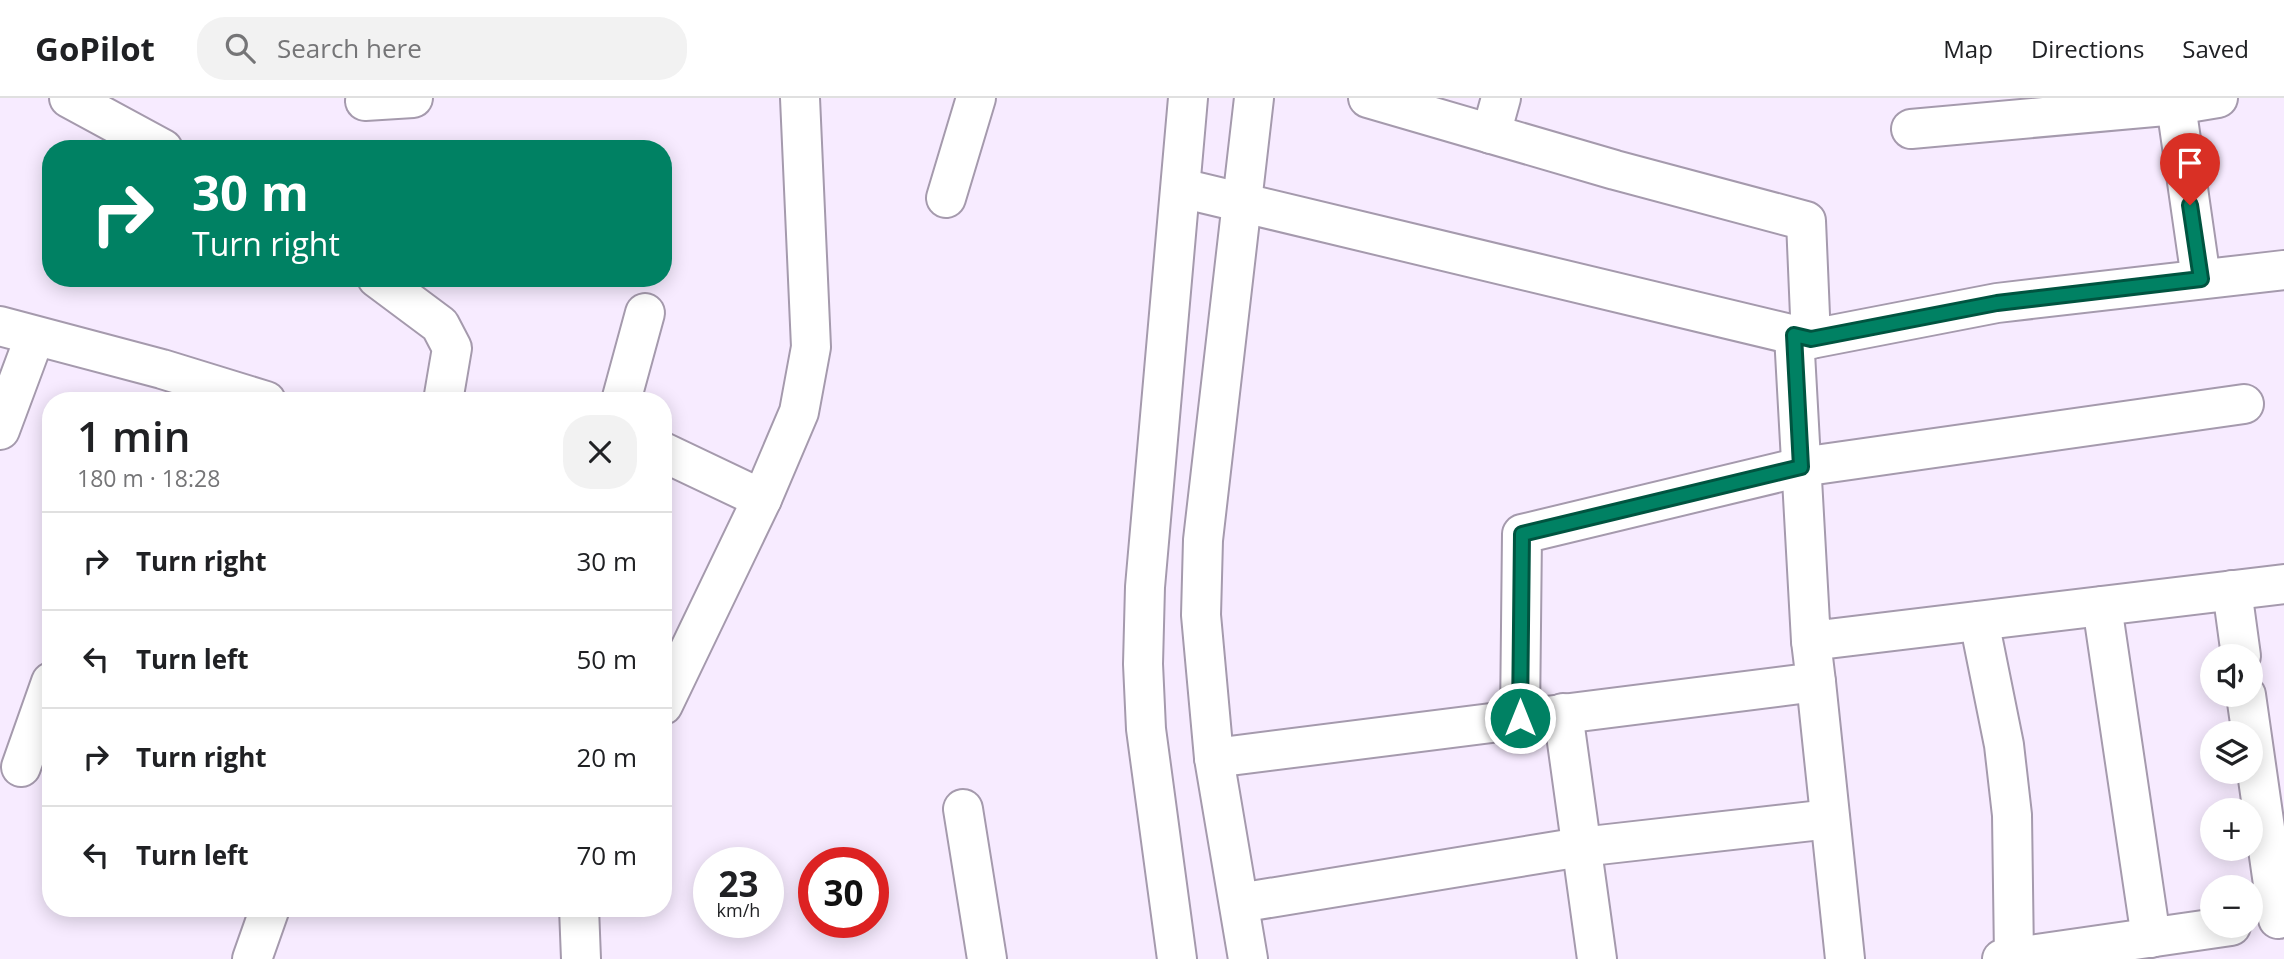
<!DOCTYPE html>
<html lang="en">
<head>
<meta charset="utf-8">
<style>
	:root { --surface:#fff; --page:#f2f2f2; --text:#202124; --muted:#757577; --line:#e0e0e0 }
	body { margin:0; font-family:"Open Sans",sans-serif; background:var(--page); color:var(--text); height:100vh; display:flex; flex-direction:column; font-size:26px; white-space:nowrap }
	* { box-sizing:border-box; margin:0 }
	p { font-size:23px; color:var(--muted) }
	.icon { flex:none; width:38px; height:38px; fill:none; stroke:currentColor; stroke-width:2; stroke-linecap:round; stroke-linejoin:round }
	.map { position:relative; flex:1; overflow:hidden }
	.sheet { position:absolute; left:42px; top:294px; width:630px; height:525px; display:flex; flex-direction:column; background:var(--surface); border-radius:28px; box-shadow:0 4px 18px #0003 }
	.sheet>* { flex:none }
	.banner { position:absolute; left:42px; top:42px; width:630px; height:147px; border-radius:28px; box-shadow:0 4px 18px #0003; background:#008163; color:#fff; overflow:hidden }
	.controls { position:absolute; left:2200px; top:546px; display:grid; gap:14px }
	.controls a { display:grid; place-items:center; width:63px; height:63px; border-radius:50%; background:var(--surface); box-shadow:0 4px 18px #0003; font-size:35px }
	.speed { position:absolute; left:693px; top:749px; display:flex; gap:14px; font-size:35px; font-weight:700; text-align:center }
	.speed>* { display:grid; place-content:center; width:91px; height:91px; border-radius:50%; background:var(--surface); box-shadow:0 4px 18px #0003; line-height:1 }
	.speed small { font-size:18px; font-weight:400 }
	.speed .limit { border:10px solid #d22; background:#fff; color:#111 }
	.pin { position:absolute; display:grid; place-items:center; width:60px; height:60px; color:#fff; margin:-72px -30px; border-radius:50% 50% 50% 0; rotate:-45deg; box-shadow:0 0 7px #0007 }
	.pin .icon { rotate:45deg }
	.me { position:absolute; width:77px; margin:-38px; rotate:0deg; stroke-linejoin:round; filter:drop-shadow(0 0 5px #0008) }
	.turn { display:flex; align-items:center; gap:24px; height:147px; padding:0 35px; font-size:32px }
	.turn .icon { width:91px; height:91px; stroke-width:2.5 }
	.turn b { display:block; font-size:49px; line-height:60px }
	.round { display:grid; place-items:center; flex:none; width:74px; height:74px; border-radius:28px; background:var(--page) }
	.head { display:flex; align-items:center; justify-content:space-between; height:119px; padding:0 35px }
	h1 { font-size:42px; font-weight:600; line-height:52px }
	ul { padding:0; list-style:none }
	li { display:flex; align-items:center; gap:21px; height:98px; padding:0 35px; border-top:2px solid var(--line) }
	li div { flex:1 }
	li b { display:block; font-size:26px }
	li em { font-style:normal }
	header { display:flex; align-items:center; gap:42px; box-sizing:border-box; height:98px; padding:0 35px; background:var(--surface); border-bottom:2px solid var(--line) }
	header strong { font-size:33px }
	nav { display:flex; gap:38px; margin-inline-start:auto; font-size:24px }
	.search { width:490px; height:63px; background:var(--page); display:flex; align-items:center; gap:18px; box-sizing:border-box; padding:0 24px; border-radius:28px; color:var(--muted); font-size:26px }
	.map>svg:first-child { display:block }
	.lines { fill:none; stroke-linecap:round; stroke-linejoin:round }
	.minor-casing { stroke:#a59aad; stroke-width:42 }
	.tertiary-casing { stroke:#a59aad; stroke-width:42 }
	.minor { stroke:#fff; stroke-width:38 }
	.tertiary { stroke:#fff; stroke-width:38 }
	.route-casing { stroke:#005440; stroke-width:18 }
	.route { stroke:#008163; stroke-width:12 }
</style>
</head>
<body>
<header>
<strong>GoPilot</strong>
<div class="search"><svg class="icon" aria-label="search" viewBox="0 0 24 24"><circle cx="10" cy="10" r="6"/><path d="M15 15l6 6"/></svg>Search here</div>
<nav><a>Map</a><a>Directions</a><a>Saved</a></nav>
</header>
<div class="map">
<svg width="2284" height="861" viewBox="0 0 2284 861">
	<rect width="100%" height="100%" fill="#f7ebff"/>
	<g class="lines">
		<defs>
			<g id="minor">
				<polyline points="69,0 163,51"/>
				<polyline points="365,3 413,0"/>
				<polyline points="2176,7 2201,181"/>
				<polyline points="1911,31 2176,7 2218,0"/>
				<polyline points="1491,36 1501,0"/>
				<polyline points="1181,90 1811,241 1806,123 1615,72 1368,0"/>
				<polyline points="946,100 976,0"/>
				<polyline points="377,180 440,227 452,250 443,303"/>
				<polyline points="0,228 162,271 266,303"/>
				<polyline points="1794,237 1811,543 2284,486"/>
				<polyline points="1811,241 1997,205 2284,172"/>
				<polyline points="621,303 645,215"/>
				<polyline points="0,332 35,238"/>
				<polyline points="663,354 762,401"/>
				<polyline points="2232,492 2241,558"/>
				<polyline points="2102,508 2151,840"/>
				<polyline points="1979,523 2004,647 2012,717 2014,859"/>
				<polyline points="1816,584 1845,861"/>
				<polyline points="2246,597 2278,821"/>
				<polyline points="663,607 762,401 799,314 811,249 800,0"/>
				<polyline points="1563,615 1597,861"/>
				<polyline points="1520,620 1522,436 1801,369 2244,306"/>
				<polyline points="1214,660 1816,584 1811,543"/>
				<polyline points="21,669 51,584"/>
				<polyline points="963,711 987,861"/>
				<polyline points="1239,805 1581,749 1830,721"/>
				<polyline points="579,810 581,861"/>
				<polyline points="252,861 270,810"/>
				<polyline points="2002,861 2231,828"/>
			</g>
			<g id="tertiary">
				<polyline points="1177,861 1146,631 1143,566 1145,489 1188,0"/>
				<polyline points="1248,861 1214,660 1201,517 1203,442 1254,0"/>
			</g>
		</defs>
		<!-- minor casing -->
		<use href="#minor" class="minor-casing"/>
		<!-- tertiary casing -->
		<use href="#tertiary" class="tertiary-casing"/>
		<!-- minor -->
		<use href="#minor" class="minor"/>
		<!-- tertiary -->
		<use href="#tertiary" class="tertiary"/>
	</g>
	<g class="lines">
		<defs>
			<polyline id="route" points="1520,620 1522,436 1801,369 1794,237 1811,241 1997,205 2201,181 2190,107"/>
		</defs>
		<!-- route casing -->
		<use href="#route" class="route-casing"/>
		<!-- route -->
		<use href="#route" class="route"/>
	</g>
</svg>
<div class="controls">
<a><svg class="icon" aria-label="sound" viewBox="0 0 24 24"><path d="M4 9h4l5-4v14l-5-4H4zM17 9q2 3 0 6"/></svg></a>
<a><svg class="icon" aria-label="layers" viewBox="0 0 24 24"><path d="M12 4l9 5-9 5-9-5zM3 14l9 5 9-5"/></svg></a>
<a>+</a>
<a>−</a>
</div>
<div class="speed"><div>23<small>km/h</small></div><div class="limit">30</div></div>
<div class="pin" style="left:2190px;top:107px;background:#d93025"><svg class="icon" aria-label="arrive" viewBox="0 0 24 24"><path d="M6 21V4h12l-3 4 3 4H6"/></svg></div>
<svg class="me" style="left:1520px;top:620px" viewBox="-20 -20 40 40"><circle r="17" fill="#008163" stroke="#fff" stroke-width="3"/><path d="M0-11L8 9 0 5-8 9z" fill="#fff"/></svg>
<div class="banner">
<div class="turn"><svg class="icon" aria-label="right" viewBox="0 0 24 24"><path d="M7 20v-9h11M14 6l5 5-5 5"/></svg><div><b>30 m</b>Turn right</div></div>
</div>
<section class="sheet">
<div class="head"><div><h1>1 min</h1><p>180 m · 18:28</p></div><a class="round"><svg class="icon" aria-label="close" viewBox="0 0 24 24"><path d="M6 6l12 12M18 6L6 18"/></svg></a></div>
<ul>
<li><svg class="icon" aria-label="right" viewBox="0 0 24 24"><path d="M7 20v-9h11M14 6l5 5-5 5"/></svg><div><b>Turn right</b></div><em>30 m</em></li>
<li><svg class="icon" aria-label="left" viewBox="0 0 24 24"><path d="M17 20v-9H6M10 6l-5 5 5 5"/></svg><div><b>Turn left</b></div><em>50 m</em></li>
<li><svg class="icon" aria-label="right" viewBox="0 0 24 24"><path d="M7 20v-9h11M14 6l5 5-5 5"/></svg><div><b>Turn right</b></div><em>20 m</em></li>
<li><svg class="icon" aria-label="left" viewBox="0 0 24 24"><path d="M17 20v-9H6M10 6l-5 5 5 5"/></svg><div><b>Turn left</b></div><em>70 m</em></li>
</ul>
</section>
</div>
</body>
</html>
